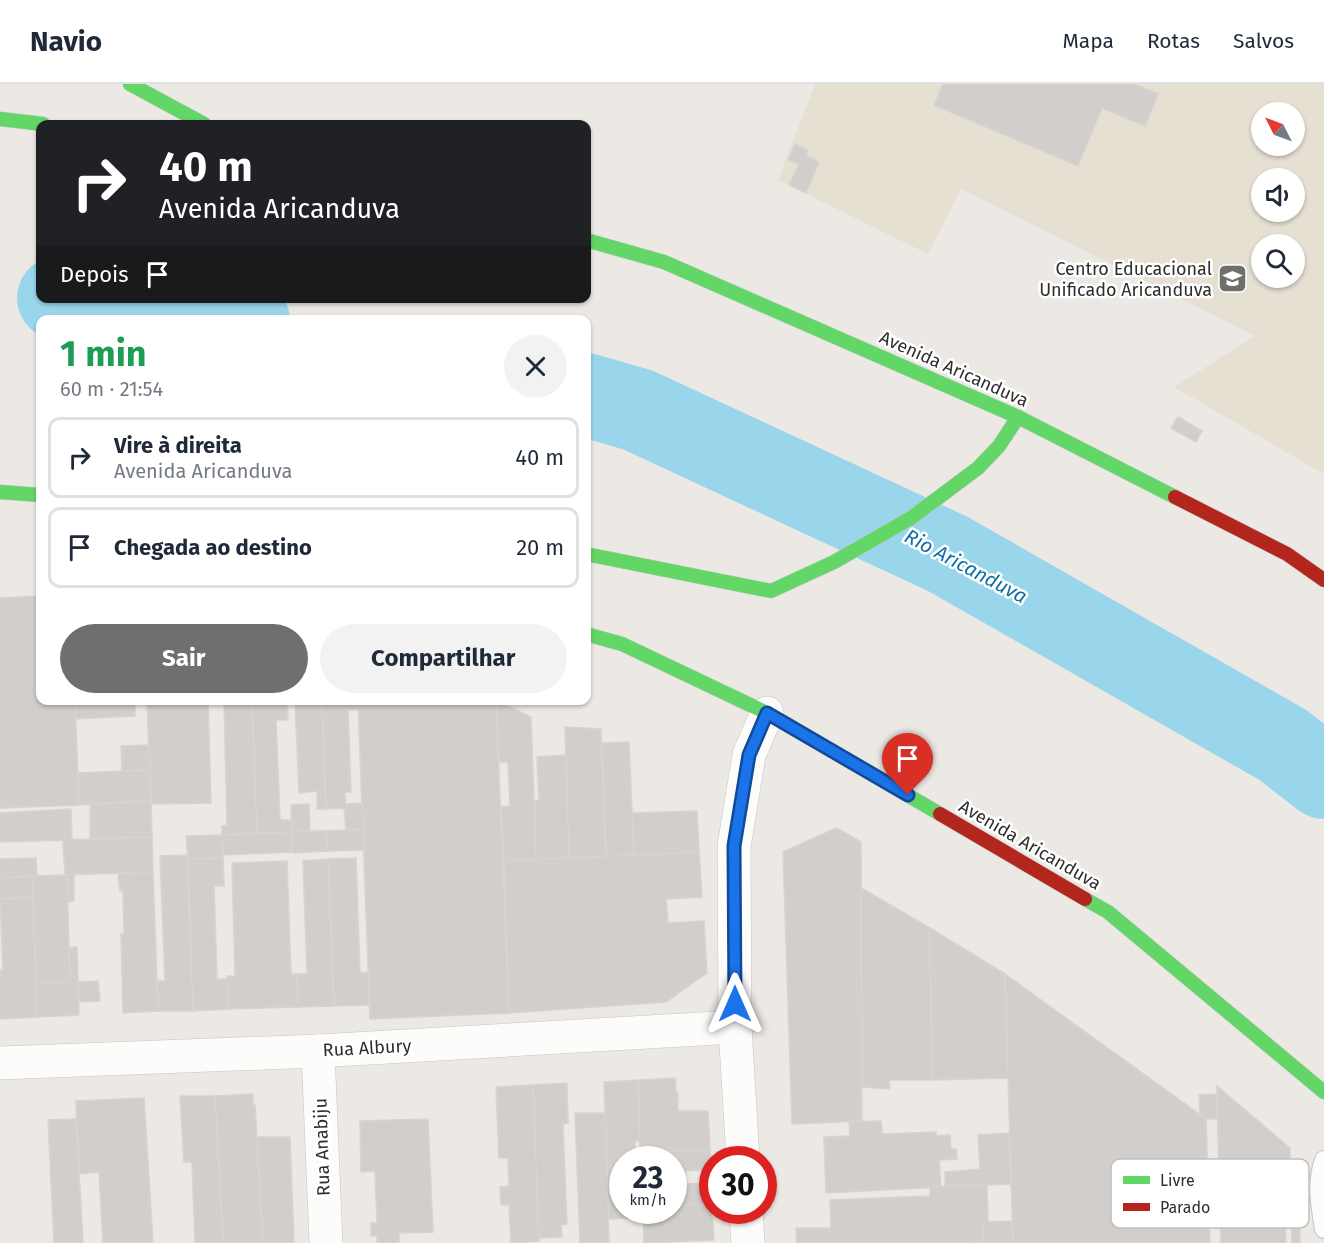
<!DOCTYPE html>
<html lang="pt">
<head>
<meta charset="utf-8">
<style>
	:root { --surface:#fff; --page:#f2f2f3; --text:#1f2937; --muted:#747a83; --line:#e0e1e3; --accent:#706f6e }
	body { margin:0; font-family:"Fira Sans",sans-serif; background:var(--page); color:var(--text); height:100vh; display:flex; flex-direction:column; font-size:22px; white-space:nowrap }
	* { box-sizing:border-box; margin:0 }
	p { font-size:20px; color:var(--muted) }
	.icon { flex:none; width:33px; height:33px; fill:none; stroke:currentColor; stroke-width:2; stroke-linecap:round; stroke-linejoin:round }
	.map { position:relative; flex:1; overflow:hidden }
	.details { position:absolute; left:36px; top:231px; width:555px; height:390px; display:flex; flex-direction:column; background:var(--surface); border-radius:12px; box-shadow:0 2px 4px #0004 }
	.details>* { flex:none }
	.hud { position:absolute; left:36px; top:36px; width:555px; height:183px; border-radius:12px; box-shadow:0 2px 4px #0004; background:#202124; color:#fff; overflow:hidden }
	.needle { width:39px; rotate:312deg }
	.controls { position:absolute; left:1251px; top:18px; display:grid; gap:12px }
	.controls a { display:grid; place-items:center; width:54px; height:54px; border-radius:50%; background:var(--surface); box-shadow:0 2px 4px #0004; font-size:30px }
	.speed { position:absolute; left:609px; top:1062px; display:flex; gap:12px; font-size:30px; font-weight:700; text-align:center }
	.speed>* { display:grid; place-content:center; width:78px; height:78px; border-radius:50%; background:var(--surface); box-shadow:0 2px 4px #0004; line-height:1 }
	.speed small { font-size:15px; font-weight:400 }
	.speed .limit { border:9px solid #d22; background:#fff; color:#111 }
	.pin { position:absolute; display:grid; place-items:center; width:51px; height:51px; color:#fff; margin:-62px -26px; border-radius:50% 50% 50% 0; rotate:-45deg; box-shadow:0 0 6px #0007 }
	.pin .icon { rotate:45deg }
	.me { position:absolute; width:66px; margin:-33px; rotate:0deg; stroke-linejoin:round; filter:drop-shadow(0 0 4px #0008) }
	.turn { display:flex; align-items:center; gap:21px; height:126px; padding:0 24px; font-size:27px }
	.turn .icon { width:78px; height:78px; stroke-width:2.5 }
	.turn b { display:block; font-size:42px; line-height:51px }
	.then { display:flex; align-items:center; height:57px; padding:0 24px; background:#0003; gap:12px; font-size:22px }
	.round { display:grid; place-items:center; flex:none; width:63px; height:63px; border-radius:32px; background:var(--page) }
	.headline { display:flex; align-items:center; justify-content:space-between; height:102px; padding:0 24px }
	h1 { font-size:36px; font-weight:700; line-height:45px; color:#1e9e55 }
	.action { display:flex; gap:12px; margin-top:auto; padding:12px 24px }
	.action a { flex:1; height:69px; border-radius:36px; background:var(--accent); color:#fff; font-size:24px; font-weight:700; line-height:69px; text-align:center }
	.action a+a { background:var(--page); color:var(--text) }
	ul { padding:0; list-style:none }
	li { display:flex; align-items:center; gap:18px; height:81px; margin:0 12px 9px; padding:0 12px; border:3px solid var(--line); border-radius:12px }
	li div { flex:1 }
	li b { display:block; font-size:22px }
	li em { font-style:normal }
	header { display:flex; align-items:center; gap:36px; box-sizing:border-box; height:84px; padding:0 30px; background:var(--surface); border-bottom:2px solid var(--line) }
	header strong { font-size:28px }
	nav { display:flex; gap:33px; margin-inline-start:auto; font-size:21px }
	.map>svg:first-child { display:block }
	.education { fill:#e6e0d3; fill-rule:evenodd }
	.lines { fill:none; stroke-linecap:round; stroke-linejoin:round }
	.river { stroke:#99d6ec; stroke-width:84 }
	.building { fill:#d1cecb; stroke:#d7d4d0; stroke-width:1.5 }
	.lane-casing { stroke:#c5c4c5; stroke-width:20 }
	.street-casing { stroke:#c5c4c5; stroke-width:34 }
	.fast-casing { stroke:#c6c5c4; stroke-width:15 }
	.jam-casing { stroke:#c6c5c4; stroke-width:15 }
	.lane { stroke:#fcfcfb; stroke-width:18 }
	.street { stroke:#fcfcfb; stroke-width:33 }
	.fast { stroke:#63d668; stroke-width:14 }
	.jam { stroke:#b3261e; stroke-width:14 }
	.route-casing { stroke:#114b97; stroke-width:15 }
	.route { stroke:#1a73e8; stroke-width:10 }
	.labels { text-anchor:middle; stroke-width:5; stroke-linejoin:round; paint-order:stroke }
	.poi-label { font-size:18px; fill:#2e2e2e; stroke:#fff; text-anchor:end }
	.street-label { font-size:18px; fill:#2e2e2e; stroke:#fff }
	.water-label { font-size:20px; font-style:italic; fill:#0d6fa3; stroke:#fff }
	.key { fill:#fff; stroke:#c0c0c0; stroke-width:1.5 }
	.key-label { font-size:16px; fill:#2e2e2e }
</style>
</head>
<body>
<header>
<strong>Navio</strong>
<nav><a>Mapa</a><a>Rotas</a><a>Salvos</a></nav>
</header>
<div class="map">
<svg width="1324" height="1159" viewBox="0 0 1324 1159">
	<rect width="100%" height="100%" fill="#ece8e4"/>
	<!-- education -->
	<path class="education" d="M815,0H1324V390L1174,303L1255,252L961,105L928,170L778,96ZM1262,28H1294V62H1262ZM1262,94H1294V128H1262ZM1262,160H1294V194H1262Z"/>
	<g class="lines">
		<!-- river -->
		<g class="river">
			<polyline points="59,214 248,236"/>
			<polyline points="586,311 638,326 948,470 1283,661 1324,693"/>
		</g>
	</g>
	<!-- building -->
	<g class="building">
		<polygon points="943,0 1135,0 1158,10 1145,42 1102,24 1078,82 934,21"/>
		<polygon points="795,60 808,66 806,72 819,78 806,109 789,101 799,80 788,76"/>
		<polygon points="1178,333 1202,347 1196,358 1171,344"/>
		<polygon points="40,512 40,616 75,616 79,721 0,724 0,514"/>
		<polygon points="75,616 135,616 135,632 75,635"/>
		<polygon points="147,616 208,616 211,719 151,720"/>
		<polygon points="224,616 252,616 257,749 222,751 222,742 227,741"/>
		<polygon points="252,616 287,616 288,636 276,636 280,736 291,736 292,748 257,749"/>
		<polygon points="295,616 322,616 326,725 317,725 317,707 299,709"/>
		<polygon points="322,616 358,616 359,626 348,626 351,708 345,708 346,724 326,725"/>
		<polygon points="358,616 496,616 509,929 370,935"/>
		<polygon points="496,616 531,633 536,776 504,777 501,723 510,722 508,678 499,678"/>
		<polygon points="565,643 601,645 606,773 569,774"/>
		<polygon points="629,658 634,772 606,773 602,659"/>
		<polygon points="149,661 150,686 122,687 121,662"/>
		<polygon points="566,671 569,774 536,776 535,716 539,716 537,673"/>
		<polygon points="150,686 151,717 79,721 78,689"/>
		<polygon points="151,717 152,753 90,755 90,720"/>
		<polygon points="362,719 364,746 346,746 344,724 346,724 346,720"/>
		<polygon points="309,720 310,747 292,748 291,721"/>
		<polygon points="71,725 72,756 0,758 0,729"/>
		<polygon points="697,727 699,768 634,772 632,729"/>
		<polygon points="836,744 861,758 862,1037 792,1040 783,768"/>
		<polygon points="346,746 364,746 365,766 328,767 326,747"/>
		<polygon points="310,747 326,747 328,767 293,769 292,748"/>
		<polygon points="292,748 292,768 223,771 222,751"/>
		<polygon points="222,751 223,774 188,775 186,752"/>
		<polygon points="152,753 153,788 65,791 63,756"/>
		<polygon points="699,768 702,813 666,815 668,839 704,837 707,889 666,918 509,929 504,777"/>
		<polygon points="187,771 193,927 158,927 157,897 165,897 160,772"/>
		<polygon points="36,774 37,792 0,794 0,775"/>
		<polygon points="223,774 224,802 214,802 217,895 227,895 228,925 193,927 188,775"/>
		<polygon points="356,774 360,889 369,888 369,921 334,922 328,775"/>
		<polygon points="328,775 334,922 298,923 297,890 307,890 303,777"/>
		<polygon points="287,777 291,890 297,890 298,923 228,925 227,892 235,892 232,779"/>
		<polygon points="153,788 158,927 123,929 121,850 124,850 123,807 120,807 118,789"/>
		<polygon points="67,791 70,898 36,899 32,792"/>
		<polygon points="67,791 74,791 74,817 68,818"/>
		<polygon points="32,792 33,813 0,815 0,794"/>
		<polygon points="861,804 930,844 932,996 889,996 890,1005 862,1003"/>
		<polygon points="33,813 37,933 0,935 0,886 3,886 0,815"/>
		<polygon points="930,844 1005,890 1008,994 932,996"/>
		<polygon points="77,863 79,931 37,933 36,899 70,898 69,864"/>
		<polygon points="1005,890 1206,1035 1210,1159 1013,1159"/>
		<polygon points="98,897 100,917 79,918 78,898"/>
		<polygon points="675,994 676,1008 678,1008 678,1027 708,1027 710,1066 640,1068 638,996"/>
		<polygon points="638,996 640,1057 635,1057 636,1076 622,1076 622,1126 638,1126 638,1134 609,1135 604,998"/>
		<polygon points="567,999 568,1039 563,1040 567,1140 561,1141 562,1153 538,1154 533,1001"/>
		<polygon points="533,1001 539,1157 511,1159 509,1121 501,1121 500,1103 509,1102 508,1074 499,1074 496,1003"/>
		<polygon points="1217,1002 1290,1064 1291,1109 1284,1109 1284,1107 1219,1106"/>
		<polygon points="253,1010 253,1021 255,1021 263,1159 223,1159 215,1012"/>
		<polygon points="1216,1010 1217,1035 1206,1035 1200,1030 1199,1011"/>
		<polygon points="180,1012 215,1012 223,1159 195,1159 192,1078 184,1078"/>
		<polygon points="144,1014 153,1159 103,1159 99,1088 79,1090 76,1017"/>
		<polygon points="575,1029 605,1029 609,1159 580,1159"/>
		<polygon points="76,1035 83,1159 54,1159 48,1036"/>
		<polygon points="428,1035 433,1148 399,1149 399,1159 377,1159 377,1152 371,1152 371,1139 377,1139 375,1087 361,1088 360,1037"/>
		<polygon points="881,1037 882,1050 936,1048 936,1052 950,1051 951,1065 956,1065 957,1075 939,1076 941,1103 826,1109 824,1053 850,1052 849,1038"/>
		<polygon points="1009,1049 1011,1100 945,1103 945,1088 980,1085 978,1051"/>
		<polygon points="257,1053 290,1053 294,1158 263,1159"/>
		<polygon points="710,1066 711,1085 685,1087 685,1100 711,1099 712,1120 674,1121 674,1076 641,1076 640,1068"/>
		<polygon points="987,1101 988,1137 983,1138 983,1157 962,1159 797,1159 796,1144 831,1144 830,1116 930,1112 930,1103"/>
		<polygon points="1219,1106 1284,1107 1286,1159 1221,1159"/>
		<polygon points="712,1120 714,1156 644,1159 643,1126 674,1126 674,1121"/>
		<polygon points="1012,1137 1013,1159 962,1159 983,1157 983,1138"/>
		<polygon points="1291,1140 1300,1140 1300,1159 1292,1159"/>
	</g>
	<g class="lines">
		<defs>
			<path id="lane" d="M1324,1076C1316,1098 1320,1122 1324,1145"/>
			<g id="street">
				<polyline points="318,967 326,1159"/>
				<polyline points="0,979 318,967 735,943"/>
				<polyline points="743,1076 735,943 734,762 749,671 767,629"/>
				<polyline points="746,1126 748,1159"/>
			</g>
			<g id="fast">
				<polyline points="130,0 204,40"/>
				<polyline points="0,35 43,40"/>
				<polyline points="586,156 664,178 1018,333 1175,413"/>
				<polyline points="0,408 40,411"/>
				<polyline points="586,470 771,507 834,478 911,434 978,384 999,362 1018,333"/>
				<polyline points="586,550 622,560 767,629 940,730"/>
				<polyline points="1085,815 1108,828 1324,1008"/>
			</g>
			<g id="jam">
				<polyline points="1175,413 1287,470 1324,496"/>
				<polyline points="940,730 1085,815"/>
			</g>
		</defs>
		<!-- lane casing -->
		<use href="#lane" class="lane-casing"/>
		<!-- street casing -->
		<use href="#street" class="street-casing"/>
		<!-- fast casing -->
		<use href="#fast" class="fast-casing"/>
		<!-- jam casing -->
		<use href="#jam" class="jam-casing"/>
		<!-- lane -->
		<use href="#lane" class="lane"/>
		<!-- street -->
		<use href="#street" class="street"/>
		<!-- fast -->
		<use href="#fast" class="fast"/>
		<!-- jam -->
		<use href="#jam" class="jam"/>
	</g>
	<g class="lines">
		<defs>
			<polyline id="route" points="735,920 734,762 749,671 767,629 908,711"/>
		</defs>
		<!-- route casing -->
		<use href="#route" class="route-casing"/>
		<!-- route -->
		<use href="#route" class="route"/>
	</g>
	<!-- icons -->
	<defs>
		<symbol id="school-square" viewBox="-11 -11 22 22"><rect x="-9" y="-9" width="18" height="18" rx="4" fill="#706f6e" stroke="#fff"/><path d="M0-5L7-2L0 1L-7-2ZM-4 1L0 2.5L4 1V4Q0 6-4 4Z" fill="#fff"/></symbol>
	</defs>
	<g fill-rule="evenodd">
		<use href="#school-square" x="1216" y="178" width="33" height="33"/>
	</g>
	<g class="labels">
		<!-- poi labels -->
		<g class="poi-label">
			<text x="1212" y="191">Centro Educacional<tspan x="1212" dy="21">Unificado Aricanduva</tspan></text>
		</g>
		<!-- street labels -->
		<g class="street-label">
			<text transform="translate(954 285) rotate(24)" y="6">Avenida Aricanduva</text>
			<text transform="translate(1030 761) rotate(30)" y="6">Avenida Aricanduva</text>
			<text transform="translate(367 964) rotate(-3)" y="6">Rua Albury</text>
			<text transform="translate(322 1063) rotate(-92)" y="6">Rua Anabiju</text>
		</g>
		<!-- water labels -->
		<g class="water-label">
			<text transform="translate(966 482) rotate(28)" y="7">Rio Aricanduva</text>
		</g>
	</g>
	<!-- legend -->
	<rect x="1111" y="1075" width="198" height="69" rx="9" class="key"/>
	<rect x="1123" y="1092" width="27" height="8" fill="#63d668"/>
	<rect x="1123" y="1119" width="27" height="8" fill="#b3261e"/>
	<g class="key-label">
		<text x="1160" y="1102">Livre</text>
		<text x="1160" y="1129">Parado</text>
	</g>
</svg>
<div class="controls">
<a><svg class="needle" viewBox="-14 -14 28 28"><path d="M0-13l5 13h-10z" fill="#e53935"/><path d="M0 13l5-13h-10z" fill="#747a83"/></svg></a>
<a><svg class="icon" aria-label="sound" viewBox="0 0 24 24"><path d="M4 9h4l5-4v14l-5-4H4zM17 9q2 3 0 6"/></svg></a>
<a><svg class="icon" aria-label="search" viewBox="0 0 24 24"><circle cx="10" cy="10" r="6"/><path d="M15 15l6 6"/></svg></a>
</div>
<div class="speed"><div>23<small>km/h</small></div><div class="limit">30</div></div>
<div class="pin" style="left:908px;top:711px;background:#d93025"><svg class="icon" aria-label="arrive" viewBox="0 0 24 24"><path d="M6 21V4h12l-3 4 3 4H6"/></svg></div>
<svg class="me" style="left:735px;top:920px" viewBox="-20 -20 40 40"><path d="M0-17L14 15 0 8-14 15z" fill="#1a73e8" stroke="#fff" stroke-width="4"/></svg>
<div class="hud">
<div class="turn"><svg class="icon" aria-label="right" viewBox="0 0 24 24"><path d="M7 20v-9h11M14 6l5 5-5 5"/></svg><div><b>40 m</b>Avenida Aricanduva</div></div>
<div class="then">Depois<svg class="icon" aria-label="arrive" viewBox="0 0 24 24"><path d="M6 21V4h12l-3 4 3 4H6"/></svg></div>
</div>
<section class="details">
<div class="headline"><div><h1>1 min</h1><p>60 m · 21:54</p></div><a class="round"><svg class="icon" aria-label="close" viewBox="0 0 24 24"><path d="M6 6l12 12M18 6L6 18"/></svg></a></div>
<ul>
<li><svg class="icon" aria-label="right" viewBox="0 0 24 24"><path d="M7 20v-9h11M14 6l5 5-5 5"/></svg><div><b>Vire à direita</b><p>Avenida Aricanduva</p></div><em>40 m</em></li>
<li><svg class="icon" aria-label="arrive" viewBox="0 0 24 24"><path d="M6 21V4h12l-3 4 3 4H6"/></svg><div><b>Chegada ao destino</b></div><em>20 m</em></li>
</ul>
<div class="action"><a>Sair</a><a>Compartilhar</a></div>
</section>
</div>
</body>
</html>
